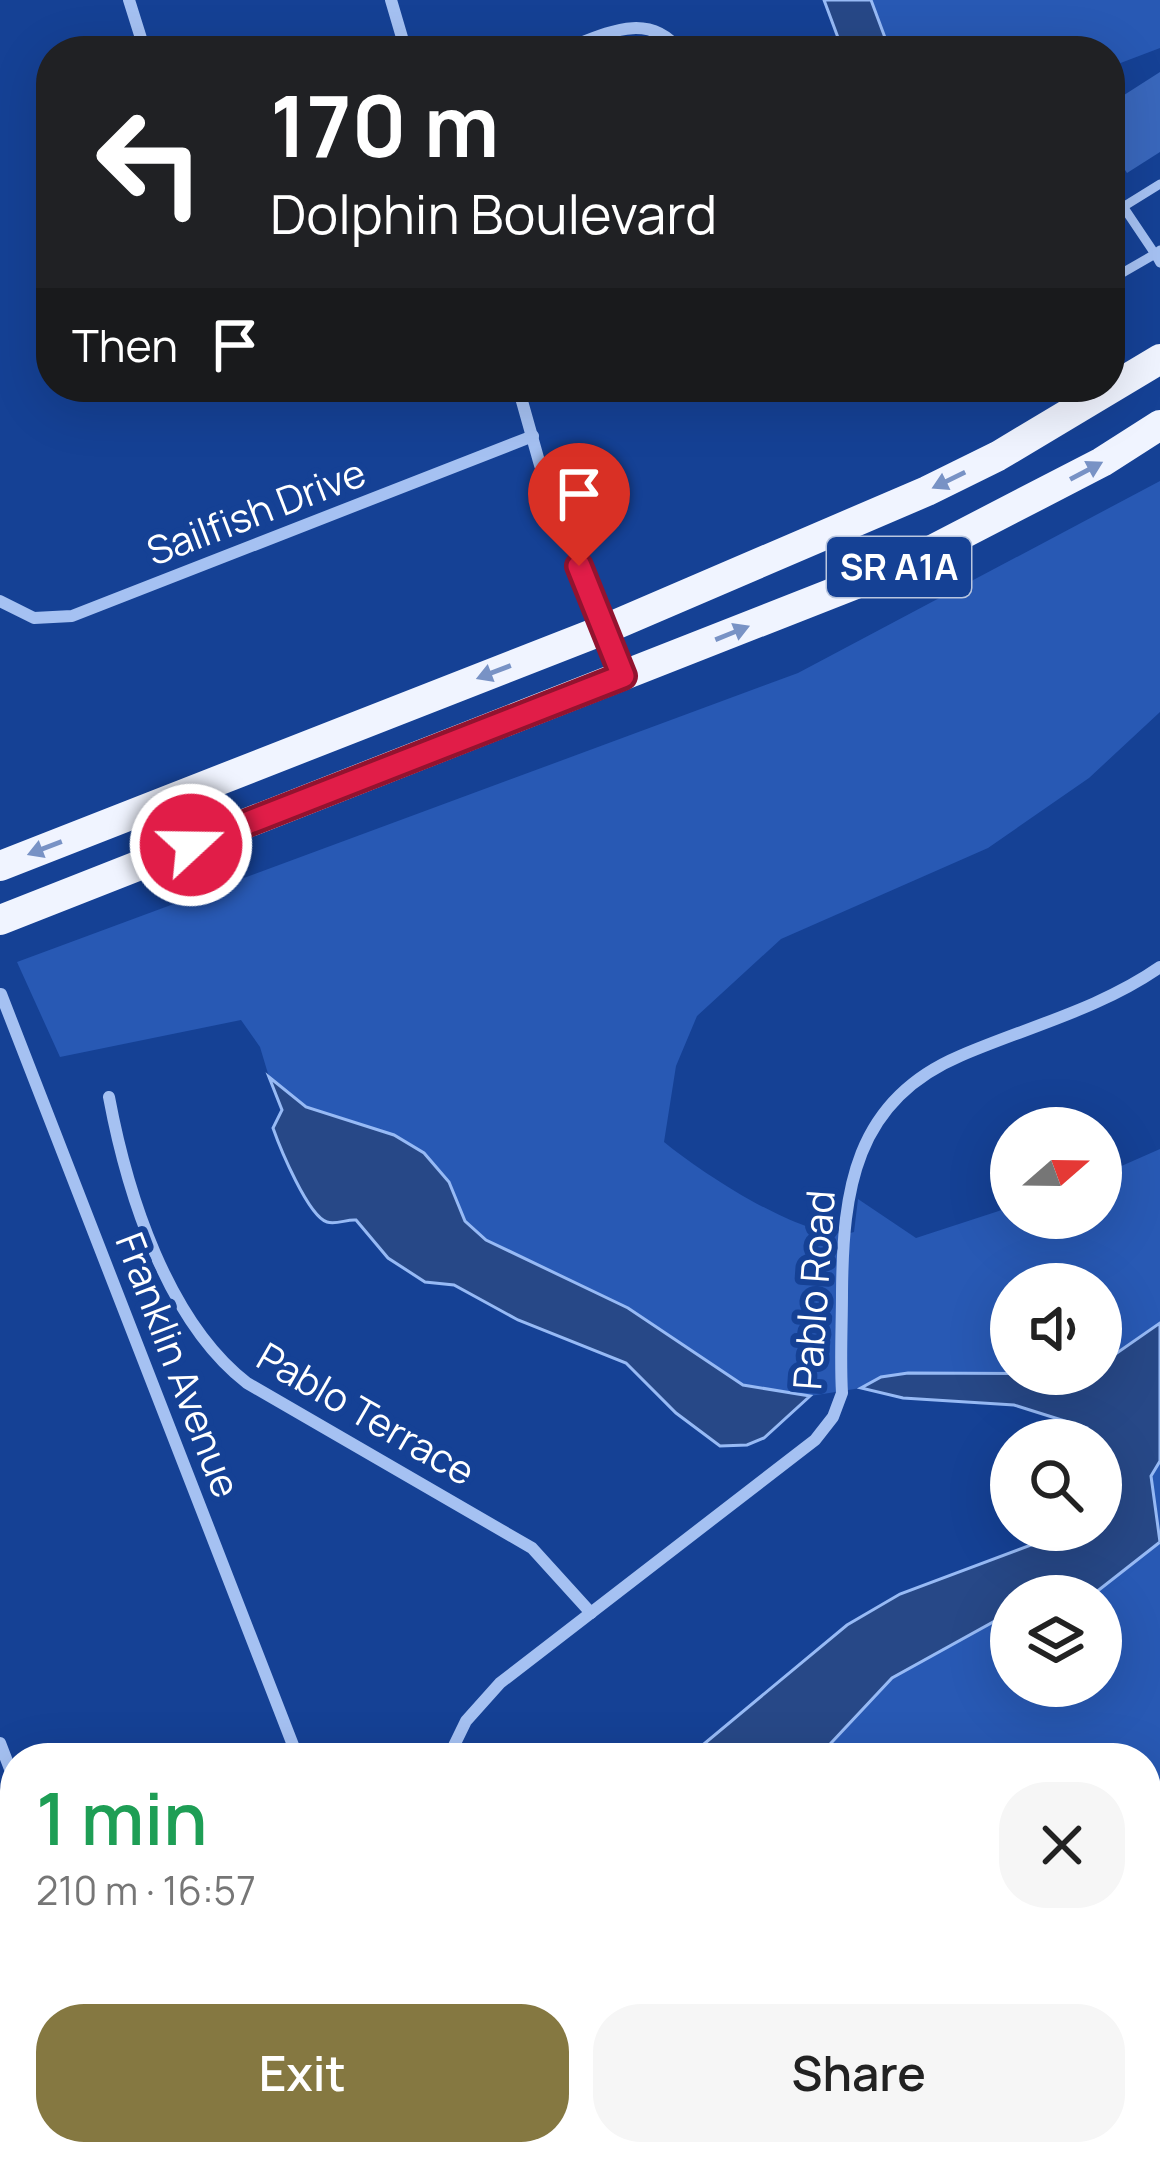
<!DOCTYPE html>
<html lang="en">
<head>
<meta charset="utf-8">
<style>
	:root { --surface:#fff; --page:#f6f6f6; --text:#222; --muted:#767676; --accent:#857841 }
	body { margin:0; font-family:Manrope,sans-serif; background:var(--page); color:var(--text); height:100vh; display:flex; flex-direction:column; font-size:45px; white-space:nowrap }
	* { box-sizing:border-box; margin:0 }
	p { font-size:39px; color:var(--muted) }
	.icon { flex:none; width:66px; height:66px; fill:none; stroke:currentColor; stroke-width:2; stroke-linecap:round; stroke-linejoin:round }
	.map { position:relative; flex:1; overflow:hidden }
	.sheet { position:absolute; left:0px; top:1743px; width:1161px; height:423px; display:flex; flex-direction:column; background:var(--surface); border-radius:48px 48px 0 0; box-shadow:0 12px 48px #0002 }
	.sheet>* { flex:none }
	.top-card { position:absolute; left:36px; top:36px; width:1089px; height:366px; border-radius:48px; box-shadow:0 12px 48px #0002; background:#202124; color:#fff; overflow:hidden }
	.needle { width:78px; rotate:70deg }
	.buttons { position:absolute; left:990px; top:1107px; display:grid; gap:24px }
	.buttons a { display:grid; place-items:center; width:132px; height:132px; border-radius:50%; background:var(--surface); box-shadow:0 12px 48px #0002; font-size:60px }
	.pin { position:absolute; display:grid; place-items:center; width:102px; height:102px; color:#fff; margin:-123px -51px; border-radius:50% 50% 50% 0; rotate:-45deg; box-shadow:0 0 12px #0007 }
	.pin .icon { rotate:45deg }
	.me { position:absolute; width:132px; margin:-66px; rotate:69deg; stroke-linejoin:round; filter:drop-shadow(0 0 9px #0008) }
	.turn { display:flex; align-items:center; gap:42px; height:252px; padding:0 36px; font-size:54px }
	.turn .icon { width:156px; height:156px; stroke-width:2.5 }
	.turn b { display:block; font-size:84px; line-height:102px }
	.then { display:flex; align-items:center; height:114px; padding:0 36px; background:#0003; gap:24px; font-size:45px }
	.round { display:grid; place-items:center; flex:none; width:126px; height:126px; border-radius:48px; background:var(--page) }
	.overview { display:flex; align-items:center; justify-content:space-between; height:204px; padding:0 36px }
	h1 { font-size:72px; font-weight:600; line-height:90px; color:#1e9e55 }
	.cta { display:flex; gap:24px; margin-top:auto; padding:24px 36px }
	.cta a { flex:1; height:138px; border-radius:48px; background:var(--accent); color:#fff; font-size:48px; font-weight:600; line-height:138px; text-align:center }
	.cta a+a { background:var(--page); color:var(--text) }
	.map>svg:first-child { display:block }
	.green { fill:#2859b4; fill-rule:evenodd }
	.water { fill:#274887; stroke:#97baf5; stroke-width:3 }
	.building { fill:#3967bc }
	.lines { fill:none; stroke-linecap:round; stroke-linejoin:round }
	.lane { stroke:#a5c1f2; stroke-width:9 }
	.street { stroke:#a5c1f2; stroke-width:12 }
	.primary { stroke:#f0f4ff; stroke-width:30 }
	.oneway { fill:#7892c5 }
	.route-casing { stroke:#92132f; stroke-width:30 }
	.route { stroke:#e11d48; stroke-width:21 }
	.labels { text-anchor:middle; stroke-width:12; stroke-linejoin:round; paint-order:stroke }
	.shield { fill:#154195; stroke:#b9c6df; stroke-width:3 }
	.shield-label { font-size:36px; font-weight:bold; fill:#fff }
	.street-label { font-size:39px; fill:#fff; stroke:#154195 }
</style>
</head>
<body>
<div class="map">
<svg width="1160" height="2165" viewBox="0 0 1160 2165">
	<rect width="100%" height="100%" fill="#154195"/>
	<!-- green -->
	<g class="green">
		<polygon points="871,0 1160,0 1160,48 1110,67 1110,51 890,51"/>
		<path d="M1160,481V712L1089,778L988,848L781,939L697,1016L676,1066L664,1142C699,1171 809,1245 854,1232L858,1199L916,1238L1011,1207V1218H1101V1175L1160,1149V1905L1146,1912V1758H687L847,1625L900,1594L1047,1539L1060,1530H1101V1440H1090L1087,1428L1014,1405L903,1398L861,1388L810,1396L743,1385L628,1308L486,1240L465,1221L449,1182L424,1153L394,1135L306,1107L269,1077L260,1047L241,1020L60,1057L17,962L798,673ZM1011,1284H1101V1374H1011ZM1011,1596H1101V1686H1011Z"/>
		<polygon points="15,2147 15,2151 658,2151 632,2165 0,2165"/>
	</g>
	<!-- water -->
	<g class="water">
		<polygon points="824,0 871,0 890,51 843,51"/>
		<path d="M269,1077L306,1107L394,1135L424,1153L449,1182L465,1221L486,1240L628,1308L743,1385L810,1396L764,1438L747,1445L720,1446L676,1413L626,1363L518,1320L454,1285L425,1282L388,1258L356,1220C347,1219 336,1225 327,1222C308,1216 280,1148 273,1128L282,1110Z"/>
		<polygon points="1160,1323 1160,1461 1151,1476 1160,1542 1095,1593 1011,1596 1011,1612 892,1678 817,1758 687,1758 847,1625 900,1594 1047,1539 1060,1530 1101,1530 1101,1440 1090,1440 1087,1428 1014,1405 903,1398 861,1388 881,1377 908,1373 1101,1374 1101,1364"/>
	</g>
	<!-- building -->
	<polygon class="building" points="1160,72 1160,152 1127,173 1110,147 1110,104"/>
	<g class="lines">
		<!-- lane -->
		<g class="lane">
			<polyline points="1110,187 1155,254 1160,250"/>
			<polyline points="1110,215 1160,184"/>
			<polyline points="1110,280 1155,254 1160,263"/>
		</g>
		<!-- street -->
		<g class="street">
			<polyline points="129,0 145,51"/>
			<polyline points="391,0 406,51"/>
			<path d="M560,51C602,36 647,8 680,51"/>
			<polyline points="518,387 540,465 622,673"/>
			<polyline points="0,601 34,618 72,616 533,436"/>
			<polyline points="1,994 298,1758"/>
			<path d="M109,1097C127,1193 167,1321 247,1383L532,1548L591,1613"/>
			<polyline points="0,1743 15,1782"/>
			<path d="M448,1758L466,1721L500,1683L815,1440L833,1417L842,1393C840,1360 842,1326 842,1292C843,1191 854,1101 960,1056C1027,1027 1100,1009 1160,967"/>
			<polyline points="0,2067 15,2068"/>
			<polyline points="1146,2092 1160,2084"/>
			<polyline points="450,2151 452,2165"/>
			<polyline points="1004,2165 1032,2151"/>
		</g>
		<!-- primary -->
		<g class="primary">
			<polyline points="0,866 603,630 927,491 998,456 1160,359"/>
			<polyline points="0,920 899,567 1102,462 1160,425"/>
		</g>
	</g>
	<!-- one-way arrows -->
	<defs><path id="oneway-solid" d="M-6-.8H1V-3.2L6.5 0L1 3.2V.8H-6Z" transform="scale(3)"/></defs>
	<g class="oneway">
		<use href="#oneway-solid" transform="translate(1086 471) rotate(-28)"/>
		<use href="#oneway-solid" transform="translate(949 480) rotate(154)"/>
		<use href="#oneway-solid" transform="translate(732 633) rotate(-22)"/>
		<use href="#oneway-solid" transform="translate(494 672) rotate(159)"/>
		<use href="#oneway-solid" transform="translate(45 848) rotate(159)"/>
	</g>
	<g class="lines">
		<defs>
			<polyline id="route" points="191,845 623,676 579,566"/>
		</defs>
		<!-- route casing -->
		<use href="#route" class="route-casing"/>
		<!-- route -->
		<use href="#route" class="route"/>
	</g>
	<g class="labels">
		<!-- shield labels -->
		<rect class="shield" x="827" y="537" width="144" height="60" rx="9"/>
		<g class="shield-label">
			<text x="899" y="580">SR A1A</text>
		</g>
		<!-- street labels -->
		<g class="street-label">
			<text transform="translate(256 512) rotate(-21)" y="14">Sailfish Drive</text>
			<text transform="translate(814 1290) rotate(-86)" y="14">Pablo Road</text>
			<text transform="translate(178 1365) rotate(69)" y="14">Franklin Avenue</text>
			<text transform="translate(366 1414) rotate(30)" y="14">Pablo Terrace</text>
		</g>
	</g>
</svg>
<div class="buttons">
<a><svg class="needle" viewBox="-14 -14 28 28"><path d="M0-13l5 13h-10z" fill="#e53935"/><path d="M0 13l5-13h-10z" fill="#767676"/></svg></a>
<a><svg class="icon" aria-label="sound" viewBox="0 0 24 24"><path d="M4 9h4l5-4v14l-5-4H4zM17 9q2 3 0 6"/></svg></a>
<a><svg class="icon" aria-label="search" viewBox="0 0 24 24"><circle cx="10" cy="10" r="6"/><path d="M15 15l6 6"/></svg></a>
<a><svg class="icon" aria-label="layers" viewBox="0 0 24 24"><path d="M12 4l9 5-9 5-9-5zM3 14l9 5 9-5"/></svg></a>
</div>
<div class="pin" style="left:579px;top:566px;background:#d93025"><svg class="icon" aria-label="arrive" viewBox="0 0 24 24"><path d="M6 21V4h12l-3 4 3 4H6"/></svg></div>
<svg class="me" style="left:191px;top:845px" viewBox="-20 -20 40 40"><circle r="17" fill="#e11d48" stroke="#fff" stroke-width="3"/><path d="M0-11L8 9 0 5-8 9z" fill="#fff"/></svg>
<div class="top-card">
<div class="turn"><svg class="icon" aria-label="left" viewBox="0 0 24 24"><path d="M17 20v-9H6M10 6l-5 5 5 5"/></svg><div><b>170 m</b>Dolphin Boulevard</div></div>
<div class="then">Then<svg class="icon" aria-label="arrive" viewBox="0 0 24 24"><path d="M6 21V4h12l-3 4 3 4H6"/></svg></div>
</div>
<section class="sheet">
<div class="overview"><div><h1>1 min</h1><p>210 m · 16:57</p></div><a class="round"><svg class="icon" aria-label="close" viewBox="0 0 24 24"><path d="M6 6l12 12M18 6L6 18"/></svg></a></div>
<div class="cta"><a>Exit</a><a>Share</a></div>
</section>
</div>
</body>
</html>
